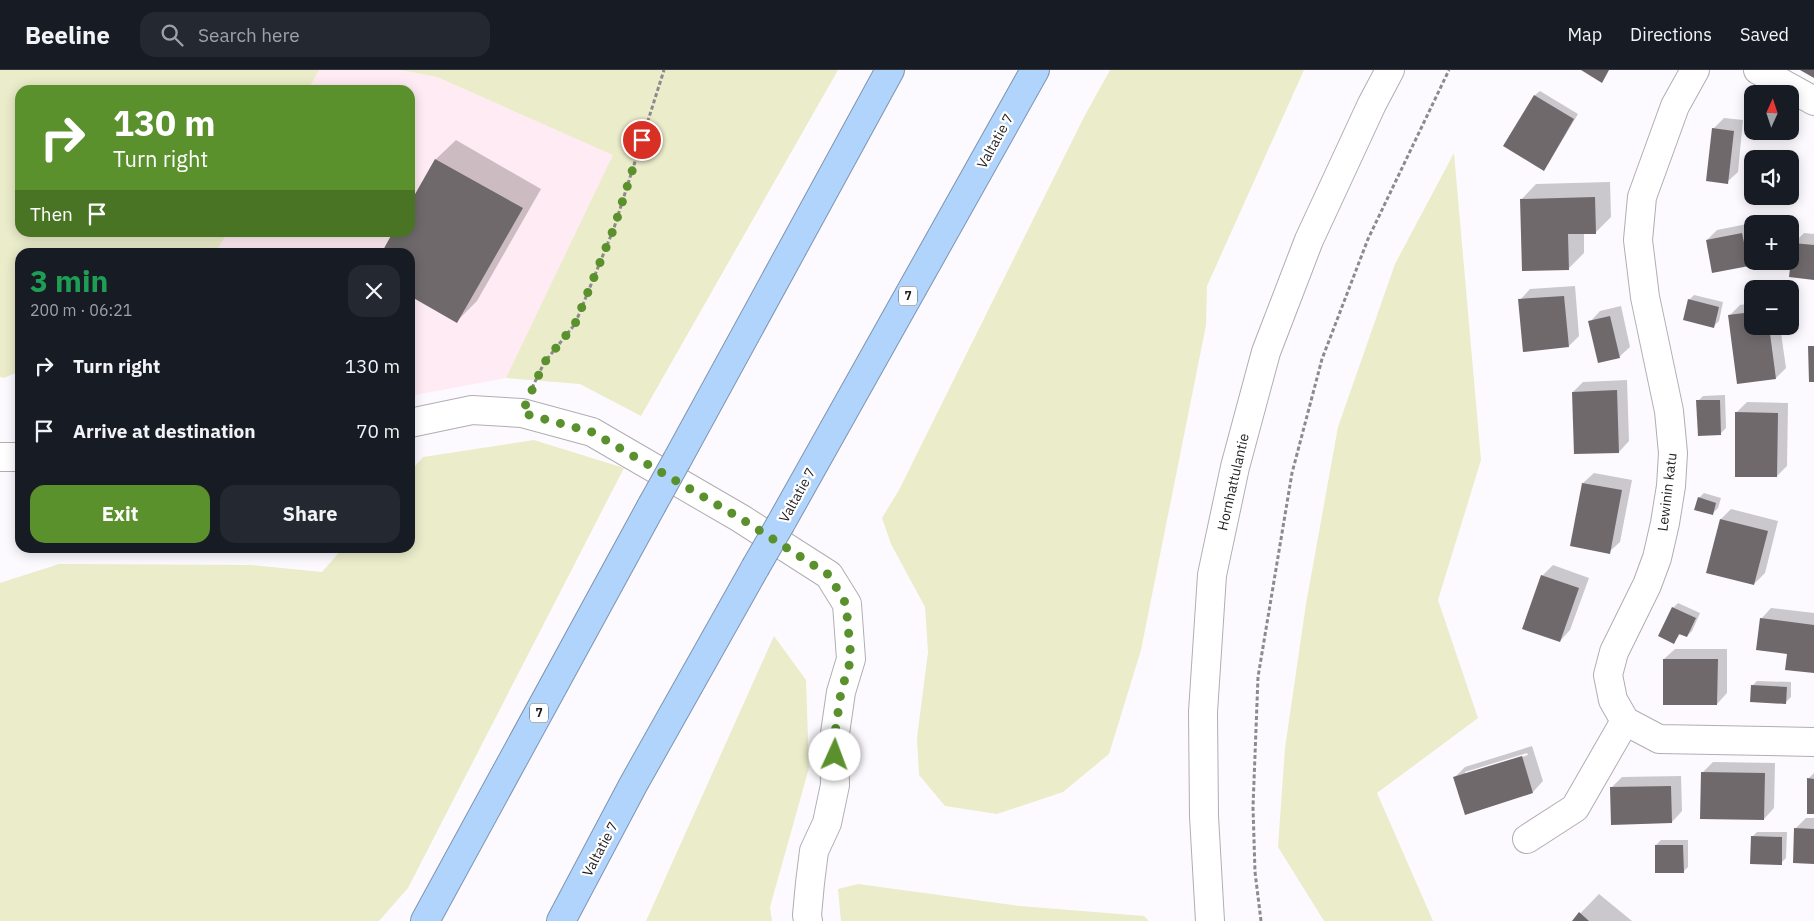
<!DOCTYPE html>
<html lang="en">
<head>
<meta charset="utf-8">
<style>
	:root { --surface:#171b24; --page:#242831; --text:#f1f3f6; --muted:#9ea1a6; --line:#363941; --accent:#5a912d }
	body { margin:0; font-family:"IBM Plex Sans",sans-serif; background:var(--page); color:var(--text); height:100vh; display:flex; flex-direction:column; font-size:19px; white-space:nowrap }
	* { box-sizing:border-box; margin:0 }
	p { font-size:16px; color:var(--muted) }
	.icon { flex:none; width:28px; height:28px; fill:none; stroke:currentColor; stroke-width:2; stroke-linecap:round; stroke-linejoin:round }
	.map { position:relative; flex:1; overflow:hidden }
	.details { position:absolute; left:15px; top:178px; width:400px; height:305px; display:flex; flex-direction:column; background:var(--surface); border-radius:15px; box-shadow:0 2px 12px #0003 }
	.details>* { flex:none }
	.hud { position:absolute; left:15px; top:15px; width:400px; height:152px; border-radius:15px; box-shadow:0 2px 12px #0003; background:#5a912d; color:#fff; overflow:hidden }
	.needle { width:32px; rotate:3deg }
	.controls { position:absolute; left:1744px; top:15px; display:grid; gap:10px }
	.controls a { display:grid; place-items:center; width:55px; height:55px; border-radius:10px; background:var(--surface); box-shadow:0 2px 12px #0003; font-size:25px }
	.pin { position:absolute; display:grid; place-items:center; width:42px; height:42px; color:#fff; margin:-21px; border:2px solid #fff; border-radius:50%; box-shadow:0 1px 5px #0007 }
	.me { position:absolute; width:55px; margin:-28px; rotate:2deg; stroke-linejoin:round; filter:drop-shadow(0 0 4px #0008) }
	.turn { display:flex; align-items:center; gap:18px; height:105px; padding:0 15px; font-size:22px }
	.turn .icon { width:65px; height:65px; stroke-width:2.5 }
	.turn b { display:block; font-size:35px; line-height:42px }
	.then { display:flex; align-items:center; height:48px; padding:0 15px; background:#0003; gap:10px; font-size:19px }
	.round { display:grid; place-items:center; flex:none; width:52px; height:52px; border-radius:15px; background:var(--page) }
	.head { display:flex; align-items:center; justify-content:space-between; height:85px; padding:0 15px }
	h1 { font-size:30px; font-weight:800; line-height:38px; color:#1e9e55 }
	.action { display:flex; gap:10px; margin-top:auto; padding:10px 15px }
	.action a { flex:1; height:58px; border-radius:15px; background:var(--accent); color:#fff; font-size:20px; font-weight:800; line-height:58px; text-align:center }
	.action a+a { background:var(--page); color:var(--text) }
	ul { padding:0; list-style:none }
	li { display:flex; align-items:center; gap:15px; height:65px; padding:0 15px }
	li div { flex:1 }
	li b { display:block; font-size:19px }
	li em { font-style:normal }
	header { display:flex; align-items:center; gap:30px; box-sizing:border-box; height:70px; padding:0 25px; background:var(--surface); border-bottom:1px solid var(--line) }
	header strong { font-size:24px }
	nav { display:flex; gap:28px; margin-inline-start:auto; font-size:18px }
	.search { width:350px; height:45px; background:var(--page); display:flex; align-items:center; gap:12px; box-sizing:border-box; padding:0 18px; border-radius:15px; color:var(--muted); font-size:19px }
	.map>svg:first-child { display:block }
	.industrial { fill:#ffebf3 }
	.green { fill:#eaecca }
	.shadow { fill:#0003; fill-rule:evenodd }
	.building { fill:#6f696b }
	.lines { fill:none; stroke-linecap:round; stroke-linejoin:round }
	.minor-casing { stroke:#b1adb3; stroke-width:30 }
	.highway-casing { stroke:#7e94af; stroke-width:30 }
	.path { stroke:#8c8a8d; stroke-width:3; stroke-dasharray:4 2.5; stroke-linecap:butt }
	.minor { stroke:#fff; stroke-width:28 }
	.highway { stroke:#b0d4fc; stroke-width:28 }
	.highway-bridge-casing { stroke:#7e94af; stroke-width:30; stroke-linecap:butt }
	.highway-bridge { stroke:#b0d4fc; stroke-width:28 }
	.route { stroke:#5a912d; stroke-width:9; stroke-dasharray:0 16.2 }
	.labels { text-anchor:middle; stroke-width:4.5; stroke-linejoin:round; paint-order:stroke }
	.shield { fill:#fff; stroke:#636263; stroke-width:1 }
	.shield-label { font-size:12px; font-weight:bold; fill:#201e20 }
	.street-label { font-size:14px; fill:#201e20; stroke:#fff }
</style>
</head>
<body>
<header>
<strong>Beeline</strong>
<div class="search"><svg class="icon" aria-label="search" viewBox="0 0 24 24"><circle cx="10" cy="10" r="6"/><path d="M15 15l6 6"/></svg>Search here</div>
<nav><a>Map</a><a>Directions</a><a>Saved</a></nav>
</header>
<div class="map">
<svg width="1814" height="851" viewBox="0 0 1814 851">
	<rect width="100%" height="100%" fill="#fdfaff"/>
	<!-- industrial -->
	<polygon class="industrial" points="319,0 401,0 437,7 614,85 506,308 410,326 410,182 216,182 227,163 410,162 410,20 308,20"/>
	<!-- green -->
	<g class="green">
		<polygon points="0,0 319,0 308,20 20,20 20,162 227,163 216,182 20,182 20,301 4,308 0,307"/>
		<polygon points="401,0 838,0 641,346 580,314 506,308 613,85 437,7"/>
		<polygon points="1110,0 1304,0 1207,216 1206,255 1141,580 1109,684 1063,722 997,744 945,736 919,705 917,668 928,582 925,537 891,474 882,448 899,420 1084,47"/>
		<polygon points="1454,83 1481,390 1438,530 1478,648 1377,723 1433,851 1324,851 1278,777 1285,678 1306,534 1338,357 1395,194"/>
		<polygon points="534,370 624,398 408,818 379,851 0,851 0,513 59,494 252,495 322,502 343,478 410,478 410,402 423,387"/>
		<polygon points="774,566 806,610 809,698 770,837 772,851 646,851"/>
		<polygon points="858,814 1020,836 1144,846 1149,851 841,851 838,819"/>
	</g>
	<!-- shadow -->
	<g class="shadow">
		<polygon points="1540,21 1578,44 1548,94 1543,99 1535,25"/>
		<polygon points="1724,48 1743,50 1738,102 1727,112 1713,59"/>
		<polygon points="456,70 541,119 477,231 457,251 410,224 410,182 383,182 395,162 410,162 410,135 436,89"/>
		<polygon points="1610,112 1611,147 1596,162 1584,163 1584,183 1569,198 1521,130 1536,114"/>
		<polygon points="1752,153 1752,190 1748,195 1707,170 1717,160"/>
		<polygon points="1804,163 1814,164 1814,209 1794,173"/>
		<polygon points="1575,216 1579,266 1569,276 1520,230 1530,219"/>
		<polygon points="1694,225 1723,232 1719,251 1714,256 1689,230"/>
		<polygon points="1752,233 1752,256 1780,256 1786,298 1776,308 1729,246 1740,235"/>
		<polygon points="1621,236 1630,277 1619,287 1590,252 1600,241"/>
		<polygon points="1627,310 1629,371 1619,382 1573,322 1583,312"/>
		<polygon points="1725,325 1726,358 1721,363 1698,331 1703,326"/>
		<polygon points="1747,332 1788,333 1787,396 1777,406 1736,343"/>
		<polygon points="1594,403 1632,410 1620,472 1609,482 1583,413"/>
		<polygon points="1704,423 1721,428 1718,438 1713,443 1699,428"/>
		<polygon points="1731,439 1778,451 1765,503 1754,514 1721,449"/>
		<polygon points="1553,495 1589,508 1570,560 1560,571 1542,506"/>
		<polygon points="1678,533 1700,543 1692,561 1687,566 1681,563 1674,572 1673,538"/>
		<polygon points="1771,538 1814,543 1814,602 1788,583 1761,549"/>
		<polygon points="1675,579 1727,579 1727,623 1717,634 1664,589"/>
		<polygon points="1757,611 1791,612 1791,627 1786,632 1752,616"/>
		<path d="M1532,676L1543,711L1533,722L1455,707L1465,697ZM1527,683L1528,685L1465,705V702Z"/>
		<polygon points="1713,692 1775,693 1774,738 1764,749 1703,702"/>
		<polygon points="1814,703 1814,743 1808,709"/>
		<polygon points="1681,706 1682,741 1672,752 1611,718 1622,707"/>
		<polygon points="1806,748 1814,748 1814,792 1796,758"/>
		<polygon points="1757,762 1787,762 1786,788 1781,793 1752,767"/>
		<polygon points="1661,770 1688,770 1688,797 1683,802 1656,775"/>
		<polygon points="1599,824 1632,851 1573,851"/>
	</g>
	<!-- building -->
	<g class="building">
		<polygon points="1581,0 1609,0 1602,13"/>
		<polygon points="1800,0 1814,0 1814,8"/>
		<polygon points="1534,25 1574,49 1544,101 1503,76"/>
		<polygon points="1712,58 1734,61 1728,114 1706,111"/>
		<polygon points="435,89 523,138 457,253 410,226 410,182 382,182 393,162 410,162 410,133"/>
		<polygon points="1595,127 1596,164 1568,164 1569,200 1522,201 1520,129"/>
		<polygon points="1742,163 1749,196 1712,203 1706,170"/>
		<polygon points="1793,173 1814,175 1814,210 1789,207"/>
		<polygon points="1564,226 1569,277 1523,282 1518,229"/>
		<polygon points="1688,229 1719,237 1714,258 1683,250"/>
		<polygon points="1752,242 1752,256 1769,256 1776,309 1737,314 1728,245"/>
		<polygon points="1610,246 1620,288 1598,293 1588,251"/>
		<polygon points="1808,276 1814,276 1814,312 1809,312"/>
		<polygon points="1617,320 1619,383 1574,384 1572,322"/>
		<polygon points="1696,330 1720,330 1721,365 1698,366"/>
		<polygon points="1735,342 1778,343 1777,407 1735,407"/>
		<polygon points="1582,413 1622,420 1610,484 1570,476"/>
		<polygon points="1698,427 1716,433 1713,445 1694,440"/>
		<polygon points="1720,449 1768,461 1754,515 1706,503"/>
		<polygon points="1541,505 1579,518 1560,572 1522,559"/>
		<polygon points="1672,537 1696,548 1687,567 1679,564 1674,574 1658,566"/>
		<polygon points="1760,548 1814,555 1814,603 1785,600 1787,584 1756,580"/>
		<polygon points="1663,589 1718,589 1717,635 1663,635"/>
		<polygon points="1751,615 1787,617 1786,634 1750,632"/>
		<polygon points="1522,686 1533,723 1465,745 1453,707"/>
		<polygon points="1701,702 1765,703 1764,750 1700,749"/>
		<polygon points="1807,708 1814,709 1814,744 1807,744"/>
		<polygon points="1671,716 1672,753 1611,755 1610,717"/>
		<polygon points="1794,758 1814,759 1814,794 1793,793"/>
		<polygon points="1751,766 1782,767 1782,795 1750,794"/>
		<polygon points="1655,775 1683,775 1684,803 1655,803"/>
		<polygon points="1579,842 1589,851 1572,851"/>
	</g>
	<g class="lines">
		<defs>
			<g id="minor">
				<polyline points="1695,0 1675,36 1642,127 1638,170 1645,227 1669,341 1673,383 1671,416 1665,453 1657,488 1647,515 1614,582 1608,605 1613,630 1625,651 1659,669 1814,672"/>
				<polyline points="1758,0 1814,31"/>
				<polyline points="410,353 472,340 522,343 592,362 740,448 829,505 847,534 851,589 841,622 834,670 835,715 827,753 814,781 810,813 807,845 808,851"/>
				<polyline points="0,387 20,387"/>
				<polyline points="1527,769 1575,738 1625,651"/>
				<polyline points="1210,851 1204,746 1203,642 1212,505 1235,397 1266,282 1309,170 1372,34 1390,0"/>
			</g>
			<g id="highway">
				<polyline points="677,390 890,0"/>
				<polyline points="781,453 1035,0"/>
				<polyline points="425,851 652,435"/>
				<polyline points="561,851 633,715 755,498"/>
			</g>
		</defs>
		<!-- minor casing -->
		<use href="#minor" class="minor-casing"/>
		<!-- highway casing -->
		<use href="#highway" class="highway-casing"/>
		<!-- path -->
		<g class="path">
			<polyline points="532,318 544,293 575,254 614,158 664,0"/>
			<polyline points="1261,851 1255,802 1253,737 1258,607 1292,403 1322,289 1368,169 1449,0"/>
		</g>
		<!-- minor -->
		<use href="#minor" class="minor"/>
		<!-- highway -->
		<use href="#highway" class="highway"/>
		<defs>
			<g id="highway-bridge">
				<polyline points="652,435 677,390"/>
				<polyline points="755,498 781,453"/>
			</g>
		</defs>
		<!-- highway-bridge casing -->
		<use href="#highway-bridge" class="highway-bridge-casing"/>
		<!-- highway-bridge -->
		<use href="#highway-bridge" class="highway-bridge"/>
	</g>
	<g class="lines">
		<!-- route -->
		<polyline class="route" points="642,70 614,158 575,254 544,293 522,343 592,362 740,448 829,505 846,534 851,589 841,622 834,670 835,685"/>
	</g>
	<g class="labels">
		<!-- shield labels -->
		<g class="shield">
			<rect x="899" y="216.5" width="18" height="19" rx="4"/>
			<rect x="530" y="633.5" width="18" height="19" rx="4"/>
		</g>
		<g class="shield-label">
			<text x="908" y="230">7</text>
			<text x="539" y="647">7</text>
		</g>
		<!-- street labels -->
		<g class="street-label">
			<text transform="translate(995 71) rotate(-61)" y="5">Valtatie 7</text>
			<text transform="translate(1233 412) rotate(-77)" y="5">Hornhattulantie</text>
			<text transform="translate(1667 422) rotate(-83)" y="5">Lewinin katu</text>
			<text transform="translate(797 425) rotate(-61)" y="5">Valtatie 7</text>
			<text transform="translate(600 779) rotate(-62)" y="5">Valtatie 7</text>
		</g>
	</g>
</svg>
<div class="controls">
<a><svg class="needle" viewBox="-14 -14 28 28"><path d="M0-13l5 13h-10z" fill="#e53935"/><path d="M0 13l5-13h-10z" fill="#9ea1a6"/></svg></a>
<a><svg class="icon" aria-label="sound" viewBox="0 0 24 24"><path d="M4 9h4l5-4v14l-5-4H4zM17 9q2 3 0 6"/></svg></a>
<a>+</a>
<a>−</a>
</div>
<div class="pin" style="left:642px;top:70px;background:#d93025"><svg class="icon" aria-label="arrive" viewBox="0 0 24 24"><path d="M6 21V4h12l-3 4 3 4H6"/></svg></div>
<svg class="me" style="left:835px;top:685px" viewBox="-20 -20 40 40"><circle r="19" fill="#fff"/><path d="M0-13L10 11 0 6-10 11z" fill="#5a912d"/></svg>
<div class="hud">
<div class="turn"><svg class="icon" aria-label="right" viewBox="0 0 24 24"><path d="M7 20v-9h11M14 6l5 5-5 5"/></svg><div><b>130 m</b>Turn right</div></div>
<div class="then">Then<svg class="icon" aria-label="arrive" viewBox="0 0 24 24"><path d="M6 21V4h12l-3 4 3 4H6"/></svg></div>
</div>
<section class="details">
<div class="head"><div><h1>3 min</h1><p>200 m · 06:21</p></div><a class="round"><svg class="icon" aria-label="close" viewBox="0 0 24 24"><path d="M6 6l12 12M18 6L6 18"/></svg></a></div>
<ul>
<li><svg class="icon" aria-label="right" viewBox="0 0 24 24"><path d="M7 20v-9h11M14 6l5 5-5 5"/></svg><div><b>Turn right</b></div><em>130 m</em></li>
<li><svg class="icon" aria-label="arrive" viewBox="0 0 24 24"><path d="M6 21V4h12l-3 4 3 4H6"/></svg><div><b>Arrive at destination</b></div><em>70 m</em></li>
</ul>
<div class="action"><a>Exit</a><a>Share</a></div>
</section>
</div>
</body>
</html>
